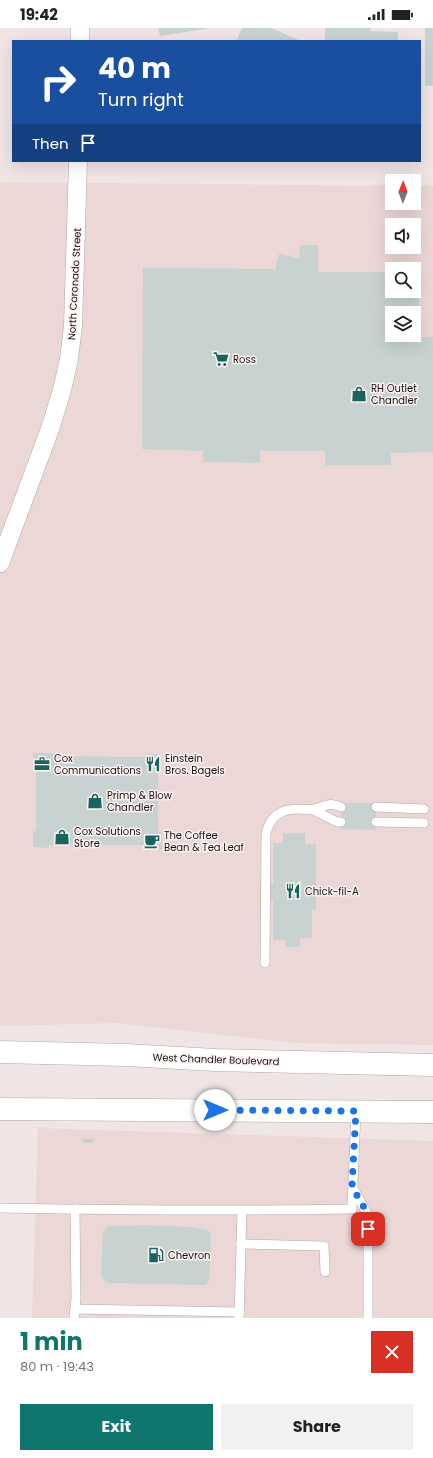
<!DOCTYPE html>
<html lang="en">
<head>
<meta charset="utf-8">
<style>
	:root { --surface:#fff; --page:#f2f2f2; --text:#202124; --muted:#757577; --accent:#0f766e }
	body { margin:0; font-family:Poppins,sans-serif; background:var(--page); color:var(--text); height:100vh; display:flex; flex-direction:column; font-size:15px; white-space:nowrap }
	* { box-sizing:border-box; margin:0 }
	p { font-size:13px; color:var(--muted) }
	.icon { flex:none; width:22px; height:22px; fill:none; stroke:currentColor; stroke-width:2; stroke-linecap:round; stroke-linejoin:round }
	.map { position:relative; height:1290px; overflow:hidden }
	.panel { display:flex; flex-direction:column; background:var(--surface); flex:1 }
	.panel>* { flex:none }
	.banner { position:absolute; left:12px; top:12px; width:409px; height:122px; border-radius:0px; box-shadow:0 4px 16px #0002; background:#1a4fa0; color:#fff; overflow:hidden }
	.needle { width:26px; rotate:1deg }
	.tools { position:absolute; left:385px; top:146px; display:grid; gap:8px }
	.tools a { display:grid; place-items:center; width:36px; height:36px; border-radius:0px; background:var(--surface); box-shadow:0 4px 16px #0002; font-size:20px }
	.pin { position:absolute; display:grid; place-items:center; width:34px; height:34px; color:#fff; margin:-17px; border-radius:8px; box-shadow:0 2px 6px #0006 }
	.me { position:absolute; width:44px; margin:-22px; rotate:90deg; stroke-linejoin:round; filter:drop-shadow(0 0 3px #0008) }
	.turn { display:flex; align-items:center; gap:14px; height:84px; padding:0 20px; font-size:18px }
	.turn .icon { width:52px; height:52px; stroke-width:2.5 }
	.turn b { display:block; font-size:28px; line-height:34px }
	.then { display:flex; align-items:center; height:38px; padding:0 20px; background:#0003; gap:8px; font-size:15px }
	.round { display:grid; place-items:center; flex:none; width:42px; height:42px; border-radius:0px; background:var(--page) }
	.overview { display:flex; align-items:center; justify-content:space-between; height:68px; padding:0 20px }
	h1 { font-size:24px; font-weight:700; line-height:30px; color:var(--accent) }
	.primary-button { display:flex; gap:8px; margin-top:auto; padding:8px 20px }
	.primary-button a { flex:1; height:46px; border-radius:0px; background:var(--accent); color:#fff; font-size:16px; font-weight:700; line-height:46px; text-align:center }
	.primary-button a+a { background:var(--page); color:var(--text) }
	.status { display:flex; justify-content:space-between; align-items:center; height:28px; padding:0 20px; background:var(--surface); direction:ltr }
	.status svg { height:11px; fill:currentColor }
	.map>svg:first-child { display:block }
	.built { fill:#ebd7d6; fill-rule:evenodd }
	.building { fill:#c8d3d1; fill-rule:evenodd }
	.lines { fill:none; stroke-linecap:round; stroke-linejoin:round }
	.lane-casing { stroke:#b2a8a8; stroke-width:10 }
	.street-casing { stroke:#b2a8a8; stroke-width:19 }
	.secondary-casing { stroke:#b2a8a8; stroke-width:23 }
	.lane { stroke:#fff; stroke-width:9 }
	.street { stroke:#fff; stroke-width:18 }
	.secondary { stroke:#fff; stroke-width:22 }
	.route { stroke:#1a73e8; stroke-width:7; stroke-dasharray:0 12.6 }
	.labels { text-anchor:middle; stroke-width:3; stroke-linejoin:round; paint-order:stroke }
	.street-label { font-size:10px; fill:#151212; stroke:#fdf2f1 }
	.poi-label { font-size:10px; fill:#151212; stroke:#fdf2f1; text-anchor:start }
</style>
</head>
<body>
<div class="status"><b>19:42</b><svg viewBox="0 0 49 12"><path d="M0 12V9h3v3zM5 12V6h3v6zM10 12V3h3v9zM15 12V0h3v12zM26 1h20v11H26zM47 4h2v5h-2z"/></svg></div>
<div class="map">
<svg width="433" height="1290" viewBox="0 0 433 1290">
	<rect width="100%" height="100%" fill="#f0e5e4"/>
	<!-- built -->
	<g class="built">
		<path d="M0,154L392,158V175H414V158H433V1017L293,1015L118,995L0,998ZM392,197H414V219H392ZM392,241H414V263H392ZM392,285H414V307H392Z"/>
		<polygon points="38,1100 433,1113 433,1290 32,1290"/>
	</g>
	<!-- building -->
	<g class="building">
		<polygon points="158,0 205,0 205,1 160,8"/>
		<polygon points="242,0 271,0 301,13 236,13"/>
		<polygon points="325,0 371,0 370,3 398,4 398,13 325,13"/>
		<rect x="425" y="0" width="8" height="58"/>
		<path d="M300,217H318V244H392V263H414V245H419V309H433V424L391,425V437H325V423H260V435L203,434V423L142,421L143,240L275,241L279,226L299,230ZM392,285H414V307H392Z"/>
		<polygon points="33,725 53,725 53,728 145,729 145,726 161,726 161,741 158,741 158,804 162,804 162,822 144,821 144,817 49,817 49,820 33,819 33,803 36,803 36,741 33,741"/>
		<polygon points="341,775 376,775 376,802 341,801"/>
		<polygon points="283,805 305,805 305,816 316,816 316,882 312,882 312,910 300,910 300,919 285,919 285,912 273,912 273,871 270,871 270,856 273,856 273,815 283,815"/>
		<rect x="83" y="1111" width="10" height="4"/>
		<polygon points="145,1197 189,1199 207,1202 209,1203 211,1207 209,1253 206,1257 201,1257 108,1255 105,1254 101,1246 103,1203 109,1198"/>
	</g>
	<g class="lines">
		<defs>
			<g id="lane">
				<polyline points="376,779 424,781"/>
				<polyline points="313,782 337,794 341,794"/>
				<polyline points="376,794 424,795"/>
				<path d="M265,935L266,805C271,788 280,781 298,781C303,781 309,782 314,781C325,779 328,773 341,779"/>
				<polyline points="353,1160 368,1187 368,1290"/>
				<path d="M0,1180C117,1182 235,1183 352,1181L356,1083"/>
				<polyline points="241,1216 324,1218 325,1244"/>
				<polyline points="75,1281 240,1284"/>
				<polyline points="74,1290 76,1271 75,1181"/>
				<polyline points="239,1290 242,1183"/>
			</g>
			<g id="street">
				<polyline points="80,13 80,0"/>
				<polyline points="0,535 50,401 62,362 69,331 73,298 78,133"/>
			</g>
			<g id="secondary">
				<polyline points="0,1024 126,1027 215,1032 433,1037"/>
				<polyline points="0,1081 433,1084"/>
			</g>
		</defs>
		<!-- lane casing -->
		<use href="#lane" class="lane-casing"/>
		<!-- street casing -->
		<use href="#street" class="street-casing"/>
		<!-- secondary casing -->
		<use href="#secondary" class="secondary-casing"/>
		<!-- lane -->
		<use href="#lane" class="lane"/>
		<!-- street -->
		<use href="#street" class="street"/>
		<!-- secondary -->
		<use href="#secondary" class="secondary"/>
	</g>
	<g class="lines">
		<!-- route -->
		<polyline class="route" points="215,1082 356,1083 352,1159 368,1186 368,1201"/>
	</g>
	<!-- icons -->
	<defs>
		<symbol id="supermarket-bare" viewBox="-9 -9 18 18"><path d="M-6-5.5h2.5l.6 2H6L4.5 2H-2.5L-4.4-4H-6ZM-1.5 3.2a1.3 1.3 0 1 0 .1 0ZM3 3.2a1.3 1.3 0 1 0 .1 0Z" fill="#186560" stroke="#fdf2f1" stroke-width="2.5" paint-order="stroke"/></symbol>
		<symbol id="shop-bare" viewBox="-9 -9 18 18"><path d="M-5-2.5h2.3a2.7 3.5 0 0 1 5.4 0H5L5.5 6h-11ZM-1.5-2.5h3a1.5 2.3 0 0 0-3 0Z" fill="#186560" stroke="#fdf2f1" stroke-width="2.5" paint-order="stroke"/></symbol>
		<symbol id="office-bare" viewBox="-9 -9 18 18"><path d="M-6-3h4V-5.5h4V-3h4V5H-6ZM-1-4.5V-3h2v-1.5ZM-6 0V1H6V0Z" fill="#186560" stroke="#fdf2f1" stroke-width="2.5" paint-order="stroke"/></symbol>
		<symbol id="restaurant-bare" viewBox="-9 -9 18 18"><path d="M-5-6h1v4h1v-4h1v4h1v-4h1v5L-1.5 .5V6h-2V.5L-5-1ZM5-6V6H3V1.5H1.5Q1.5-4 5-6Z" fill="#186560" stroke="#fdf2f1" stroke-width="2.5" paint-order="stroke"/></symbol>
		<symbol id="cafe-bare" viewBox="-9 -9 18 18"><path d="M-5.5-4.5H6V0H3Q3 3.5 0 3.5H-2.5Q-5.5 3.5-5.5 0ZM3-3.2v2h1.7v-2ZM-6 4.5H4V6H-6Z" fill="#186560" stroke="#fdf2f1" stroke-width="2.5" paint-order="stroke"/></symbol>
		<symbol id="fuel-bare" viewBox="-9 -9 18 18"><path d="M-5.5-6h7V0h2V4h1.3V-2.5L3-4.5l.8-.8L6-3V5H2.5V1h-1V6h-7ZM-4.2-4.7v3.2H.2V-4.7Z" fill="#186560" stroke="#fdf2f1" stroke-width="2.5" paint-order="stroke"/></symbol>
	</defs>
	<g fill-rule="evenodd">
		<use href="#supermarket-bare" x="210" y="320" width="22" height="22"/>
		<use href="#shop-bare" x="348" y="355" width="22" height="22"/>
		<use href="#office-bare" x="31" y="725" width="22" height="22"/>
		<use href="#restaurant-bare" x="142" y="725" width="22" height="22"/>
		<use href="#shop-bare" x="84" y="762" width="22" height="22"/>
		<use href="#shop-bare" x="51" y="798" width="22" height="22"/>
		<use href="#cafe-bare" x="141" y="802" width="22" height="22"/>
		<use href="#restaurant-bare" x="282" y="852" width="22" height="22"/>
		<use href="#fuel-bare" x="145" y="1216" width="22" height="22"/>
	</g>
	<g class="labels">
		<!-- street labels -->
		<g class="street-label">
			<text transform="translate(74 256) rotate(-87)" y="4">North Coronado Street</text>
			<text transform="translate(216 1031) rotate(2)" y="4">West Chandler Boulevard</text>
		</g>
		<!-- poi labels -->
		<g class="poi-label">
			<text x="233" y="335">Ross</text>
			<text x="371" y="364">RH Outlet<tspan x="371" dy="12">Chandler</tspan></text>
			<text x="54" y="734">Cox<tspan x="54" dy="12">Communications</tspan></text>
			<text x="165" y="734">Einstein<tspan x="165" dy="12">Bros. Bagels</tspan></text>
			<text x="107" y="771">Primp &amp; Blow<tspan x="107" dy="12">Chandler</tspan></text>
			<text x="74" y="807">Cox Solutions<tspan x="74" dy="12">Store</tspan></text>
			<text x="164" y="811">The Coffee<tspan x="164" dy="12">Bean &amp; Tea Leaf</tspan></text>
			<text x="305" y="867">Chick-fil-A</text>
			<text x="168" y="1231">Chevron</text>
		</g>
	</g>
</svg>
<div class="tools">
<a><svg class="needle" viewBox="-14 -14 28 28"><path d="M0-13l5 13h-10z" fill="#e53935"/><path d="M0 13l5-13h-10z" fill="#757577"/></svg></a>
<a><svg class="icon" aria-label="sound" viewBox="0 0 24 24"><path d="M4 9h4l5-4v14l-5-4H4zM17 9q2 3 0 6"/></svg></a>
<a><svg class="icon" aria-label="search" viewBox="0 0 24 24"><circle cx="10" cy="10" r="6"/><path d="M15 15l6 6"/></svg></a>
<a><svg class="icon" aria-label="layers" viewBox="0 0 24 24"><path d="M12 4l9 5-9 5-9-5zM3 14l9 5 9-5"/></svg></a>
</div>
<div class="pin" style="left:368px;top:1201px;background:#d93025"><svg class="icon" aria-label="arrive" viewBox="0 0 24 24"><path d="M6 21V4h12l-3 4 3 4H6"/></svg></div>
<svg class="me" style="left:215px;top:1082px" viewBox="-20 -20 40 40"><circle r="19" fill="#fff"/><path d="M0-13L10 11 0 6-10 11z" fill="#1a73e8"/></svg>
<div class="banner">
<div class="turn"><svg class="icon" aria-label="right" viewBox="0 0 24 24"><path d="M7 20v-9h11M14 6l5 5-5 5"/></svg><div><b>40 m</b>Turn right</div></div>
<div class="then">Then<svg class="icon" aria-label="arrive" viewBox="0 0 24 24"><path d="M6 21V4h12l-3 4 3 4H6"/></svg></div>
</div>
</div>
<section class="panel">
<div class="overview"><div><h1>1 min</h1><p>80 m · 19:43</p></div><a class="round" style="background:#d93025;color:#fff"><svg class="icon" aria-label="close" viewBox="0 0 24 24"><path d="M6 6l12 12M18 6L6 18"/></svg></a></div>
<div class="primary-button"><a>Exit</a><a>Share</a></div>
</section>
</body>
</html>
